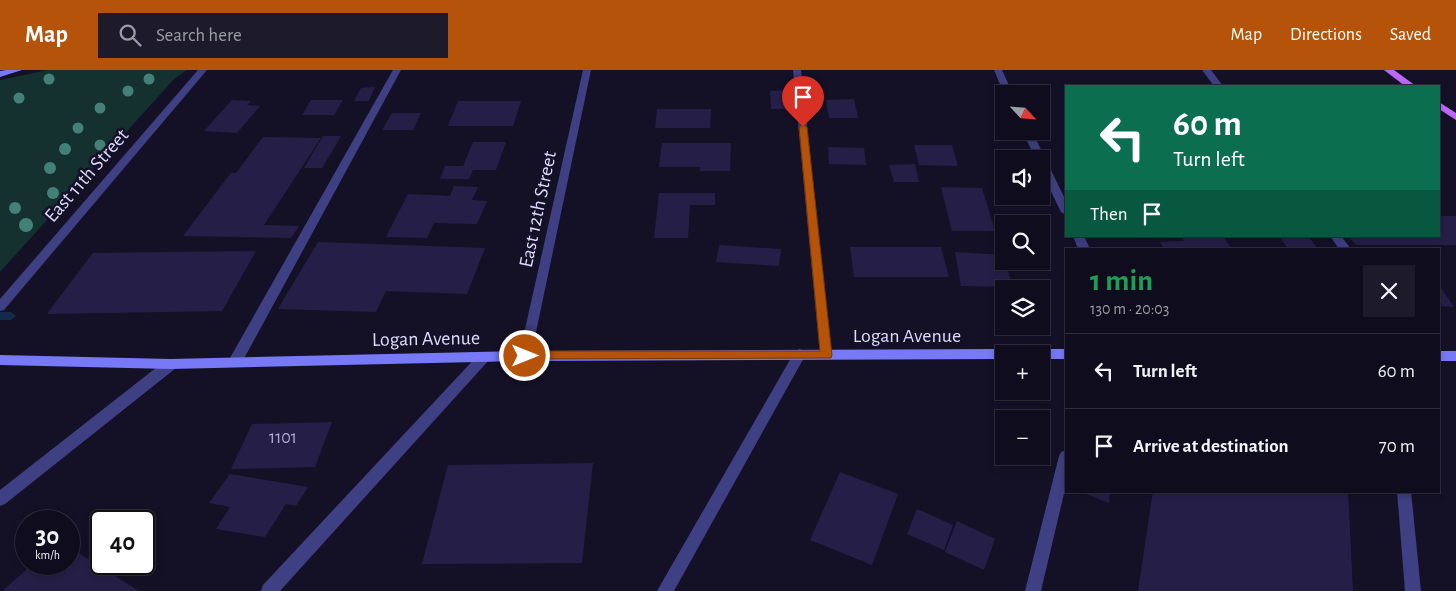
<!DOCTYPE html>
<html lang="en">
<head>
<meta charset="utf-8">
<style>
	:root { --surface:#0f0d1d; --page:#1d1b2a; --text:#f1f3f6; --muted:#9b9ca4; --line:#2f2d3b; --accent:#b45309 }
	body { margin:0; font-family:"Alegreya Sans",sans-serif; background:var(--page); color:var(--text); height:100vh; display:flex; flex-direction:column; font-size:19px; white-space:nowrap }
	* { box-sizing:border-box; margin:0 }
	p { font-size:16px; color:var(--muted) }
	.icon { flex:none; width:28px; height:28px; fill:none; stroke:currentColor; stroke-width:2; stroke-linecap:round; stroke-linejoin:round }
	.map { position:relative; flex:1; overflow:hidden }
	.details { position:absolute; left:1065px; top:178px; width:375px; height:245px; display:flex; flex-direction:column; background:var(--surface); border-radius:0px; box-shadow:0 2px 8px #0003,0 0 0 1px var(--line) }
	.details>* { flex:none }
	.top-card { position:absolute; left:1065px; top:15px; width:375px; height:152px; border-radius:0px; box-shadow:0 2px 8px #0003,0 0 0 1px var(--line); background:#0b6e4f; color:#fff; overflow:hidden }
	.needle { width:32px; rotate:116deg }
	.tools { position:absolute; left:995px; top:15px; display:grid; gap:10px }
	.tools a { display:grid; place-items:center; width:55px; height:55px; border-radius:0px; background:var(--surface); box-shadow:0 2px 8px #0003,0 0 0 1px var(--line); font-size:25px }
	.speed { position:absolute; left:15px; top:440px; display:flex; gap:10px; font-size:25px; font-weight:700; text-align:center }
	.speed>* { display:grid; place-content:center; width:65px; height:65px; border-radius:50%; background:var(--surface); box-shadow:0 2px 8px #0003,0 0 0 1px var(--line); line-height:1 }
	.speed small { font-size:12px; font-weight:400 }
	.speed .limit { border:2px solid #111; border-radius:8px; background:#fff; color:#111 }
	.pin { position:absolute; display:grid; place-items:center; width:42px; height:42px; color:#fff; margin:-51px -21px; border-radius:50% 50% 50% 0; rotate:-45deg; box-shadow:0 0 5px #0007 }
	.pin .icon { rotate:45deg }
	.me { position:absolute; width:55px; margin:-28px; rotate:90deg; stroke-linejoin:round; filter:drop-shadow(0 0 4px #0008) }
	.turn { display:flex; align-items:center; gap:18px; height:105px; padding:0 25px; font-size:22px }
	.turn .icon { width:65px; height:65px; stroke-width:2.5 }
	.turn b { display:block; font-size:35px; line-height:42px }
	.then { display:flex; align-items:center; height:48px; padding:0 25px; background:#0003; gap:10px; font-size:19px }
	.round { display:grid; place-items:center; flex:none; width:52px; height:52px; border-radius:0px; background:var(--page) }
	.summary { display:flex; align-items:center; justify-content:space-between; height:85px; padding:0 25px }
	h1 { font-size:30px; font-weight:600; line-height:38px; color:#1e9e55 }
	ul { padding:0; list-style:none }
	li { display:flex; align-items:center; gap:15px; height:75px; padding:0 25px; border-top:1px solid var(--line) }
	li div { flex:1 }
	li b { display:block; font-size:19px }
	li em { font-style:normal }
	header { display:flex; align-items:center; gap:30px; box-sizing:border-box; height:70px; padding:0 25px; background:var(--accent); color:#fff }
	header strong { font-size:24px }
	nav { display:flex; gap:28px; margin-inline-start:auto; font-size:18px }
	.search { width:350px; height:45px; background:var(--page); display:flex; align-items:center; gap:12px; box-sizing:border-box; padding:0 18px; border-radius:0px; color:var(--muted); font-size:19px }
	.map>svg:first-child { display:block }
	.green { fill:#15312f }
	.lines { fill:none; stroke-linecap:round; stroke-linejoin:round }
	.stream { fill:#122a4b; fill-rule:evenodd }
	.building { fill:#251f47 }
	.lane { fill:#3f3f83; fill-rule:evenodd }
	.street { fill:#3f3f83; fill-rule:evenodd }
	.secondary { fill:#7779f7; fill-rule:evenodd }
	.primary { fill:#bb68f6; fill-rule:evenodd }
	.tree { fill:#438077 }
	.route { fill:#b45309; stroke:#753606 }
	.labels { text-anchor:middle; stroke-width:5; stroke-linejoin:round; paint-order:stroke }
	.number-label { font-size:18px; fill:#afabd0 }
	.street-label { font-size:20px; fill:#dddafd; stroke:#141127 }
</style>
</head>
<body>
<header>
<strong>Map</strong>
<div class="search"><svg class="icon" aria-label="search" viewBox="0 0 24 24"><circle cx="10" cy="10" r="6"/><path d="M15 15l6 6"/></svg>Search here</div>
<nav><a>Map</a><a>Directions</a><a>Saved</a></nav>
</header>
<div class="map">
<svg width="1456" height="521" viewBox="0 0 1456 521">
	<rect width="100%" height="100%" fill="#141127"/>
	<!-- green -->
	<polygon class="green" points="48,0 187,0 174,9 0,202 0,10"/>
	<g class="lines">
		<!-- stream -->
		<polygon class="stream" points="0,242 11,242 16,246 11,250 0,250"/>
	</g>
	<!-- building -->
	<g class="building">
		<polygon points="375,17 369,31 354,31 361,18"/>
		<polygon points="794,20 796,39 771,39 770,21"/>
		<polygon points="854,29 858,48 829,48 826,30"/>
		<polygon points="232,30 251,31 247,35 260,36 237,63 204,61"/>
		<polygon points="311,30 343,30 334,45 302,45"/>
		<polygon points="458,31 521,31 513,56 448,56"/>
		<polygon points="657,39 711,39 710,58 655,58"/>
		<polygon points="392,43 421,43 413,60 382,60"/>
		<polygon points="323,66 341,66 322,98 304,98"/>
		<polygon points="263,67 321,68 264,155 299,156 291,168 183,166 231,103 236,103"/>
		<polygon points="473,72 506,72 496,100 473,100 469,109 440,109 445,96 463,96"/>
		<polygon points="662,73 731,73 730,101 700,101 700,97 659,97"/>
		<polygon points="914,75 952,75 958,96 919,95"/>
		<polygon points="828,77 864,78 866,95 829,94"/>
		<polygon points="915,94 919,112 894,112 889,95"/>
		<polygon points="454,116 478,117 472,130 487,131 477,154 434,153 427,168 386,167 408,124 450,126"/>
		<polygon points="941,117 982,118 995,161 952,161"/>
		<polygon points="659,123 715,123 715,135 690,135 688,168 654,168"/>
		<polygon points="1439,146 1456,146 1456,175 1356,175 1348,166 1439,166"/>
		<polygon points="1181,166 1223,166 1231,178 1164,179 1160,172 1184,171"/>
		<polygon points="1279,166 1308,166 1318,179 1288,179"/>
		<polygon points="318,172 485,178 467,224 386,221 376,242 278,239"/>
		<polygon points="719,175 781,179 779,196 716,192"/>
		<polygon points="850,177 941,177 949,207 854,207"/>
		<polygon points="256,181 222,241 47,244 93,183"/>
		<polygon points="955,182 1004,185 1004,191 1006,191 1012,217 961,216"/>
		<polygon points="1439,215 1454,237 1439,236"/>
		<polygon points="332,352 315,397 231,399 252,354"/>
		<polygon points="593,393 582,493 422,494 448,395"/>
		<polygon points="840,402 898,424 872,495 810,470"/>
		<polygon points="230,404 308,417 296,436 286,434 265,467 216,459 230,437 209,433"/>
		<polygon points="1078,421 1110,421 1109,433"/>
		<polygon points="1153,421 1348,421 1353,521 1138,521"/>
		<polygon points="917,439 953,455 944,480 907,464"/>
		<polygon points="957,451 995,469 984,500 945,482"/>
		<polygon points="69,477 139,521 2,521 33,494 69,494"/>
	</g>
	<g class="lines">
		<!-- lane -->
		<g class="lane">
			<polygon points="393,0 401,0 240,296 230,296 229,292 230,288"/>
			<polygon points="793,0 801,0 832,285 831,288 821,288 820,285"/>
			<polygon points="1202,0 1211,0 1223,16 1214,16"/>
			<polygon points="1330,166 1341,166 1351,179 1339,179"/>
			<polygon points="484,282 489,284 490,287 489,290 280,521 261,521 263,515 479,284"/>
			<polygon points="1066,380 1066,415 1041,521 1025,521 1059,386 1061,382"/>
		</g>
		<!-- street -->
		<g class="street">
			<polygon points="198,0 207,0 4,240 0,241 0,229"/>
			<polygon points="583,0 591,0 531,286 530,289 520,289 519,286"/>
			<polygon points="994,0 1002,0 1013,24 1004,24"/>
			<polygon points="1022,61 1032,61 1066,131 1066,145 1061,142 1041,101 1041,89 1036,89"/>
			<polygon points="1073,166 1084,166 1090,179 1078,179"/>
			<polygon points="800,279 805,281 806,284 674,521 657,521 795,281"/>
			<polygon points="171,289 176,290 177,294 176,298 5,434 0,436 0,420 166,290"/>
			<polygon points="1397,421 1411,421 1421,521 1405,521"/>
		</g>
		<!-- secondary -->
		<g class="secondary">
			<polygon points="6,0 22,0 0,7 0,1"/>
			<polygon points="1004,279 1009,281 1010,284 1004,284 1004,289 525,291 171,299 0,295 0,285 171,289 525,281"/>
			<polygon points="1041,279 1066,279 1066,289 1041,289 1041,284 1035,284 1036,281"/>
			<rect x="1439" y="281" width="17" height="10"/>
		</g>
		<!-- primary -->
		<g class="primary">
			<polygon points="1384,0 1394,0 1416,16 1405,16"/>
			<polygon points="1439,32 1456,43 1456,50 1439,39"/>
		</g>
	</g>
	<!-- trees -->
	<g class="tree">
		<circle cx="49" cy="9" r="5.5"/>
		<circle cx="149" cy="9" r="5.5"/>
		<circle cx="128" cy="21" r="5.5"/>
		<circle cx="19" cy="28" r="5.5"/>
		<circle cx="100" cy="38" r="5.5"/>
		<circle cx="78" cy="58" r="5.5"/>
		<circle cx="100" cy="75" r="5.5"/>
		<circle cx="65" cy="79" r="6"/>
		<circle cx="50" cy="98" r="6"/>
		<circle cx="53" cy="123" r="6"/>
		<circle cx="15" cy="138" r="6"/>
		<circle cx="26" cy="155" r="7"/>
	</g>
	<!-- route -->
	<polygon class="route" points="803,54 807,57 832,285 831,288 521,289 519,286 525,281 820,281 799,57"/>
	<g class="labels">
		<!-- number labels -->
		<g class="number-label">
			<text x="283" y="373">1101</text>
		</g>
		<!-- street labels -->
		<g class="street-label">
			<text transform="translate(86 105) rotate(-49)" y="7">East 11th Street</text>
			<text transform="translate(537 139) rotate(-78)" y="7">East 12th Street</text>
			<text x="907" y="272">Logan Avenue</text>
			<text transform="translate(426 268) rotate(-1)" y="7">Logan Avenue</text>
		</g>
	</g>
</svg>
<div class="tools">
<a><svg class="needle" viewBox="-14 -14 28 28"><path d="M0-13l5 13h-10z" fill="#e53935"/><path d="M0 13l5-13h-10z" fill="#9b9ca4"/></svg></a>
<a><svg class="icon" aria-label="sound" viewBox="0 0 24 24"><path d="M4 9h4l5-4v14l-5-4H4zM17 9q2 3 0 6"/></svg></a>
<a><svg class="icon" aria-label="search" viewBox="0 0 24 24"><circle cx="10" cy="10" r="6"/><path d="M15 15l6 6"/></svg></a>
<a><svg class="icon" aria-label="layers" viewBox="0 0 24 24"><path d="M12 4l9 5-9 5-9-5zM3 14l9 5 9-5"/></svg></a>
<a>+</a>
<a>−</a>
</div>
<div class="speed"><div>30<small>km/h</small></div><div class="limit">40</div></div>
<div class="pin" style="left:803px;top:57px;background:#d93025"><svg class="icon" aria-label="arrive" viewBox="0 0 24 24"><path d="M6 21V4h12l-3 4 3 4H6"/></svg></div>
<svg class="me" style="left:525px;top:286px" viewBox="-20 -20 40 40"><circle r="17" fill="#b45309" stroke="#fff" stroke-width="3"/><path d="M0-11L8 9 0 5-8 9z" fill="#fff"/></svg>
<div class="top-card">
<div class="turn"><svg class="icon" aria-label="left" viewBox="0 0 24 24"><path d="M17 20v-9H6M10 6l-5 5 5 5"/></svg><div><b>60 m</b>Turn left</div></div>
<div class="then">Then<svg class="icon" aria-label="arrive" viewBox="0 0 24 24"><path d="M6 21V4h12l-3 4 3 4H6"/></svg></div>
</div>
<section class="details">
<div class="summary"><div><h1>1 min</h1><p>130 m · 20:03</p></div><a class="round"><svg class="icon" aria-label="close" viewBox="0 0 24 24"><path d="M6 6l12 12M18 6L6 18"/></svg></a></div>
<ul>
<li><svg class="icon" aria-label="left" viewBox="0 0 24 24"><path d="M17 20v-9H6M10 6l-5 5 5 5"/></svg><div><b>Turn left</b></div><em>60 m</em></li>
<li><svg class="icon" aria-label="arrive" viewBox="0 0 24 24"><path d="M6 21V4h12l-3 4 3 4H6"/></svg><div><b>Arrive at destination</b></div><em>70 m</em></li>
</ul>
</section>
</div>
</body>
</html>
